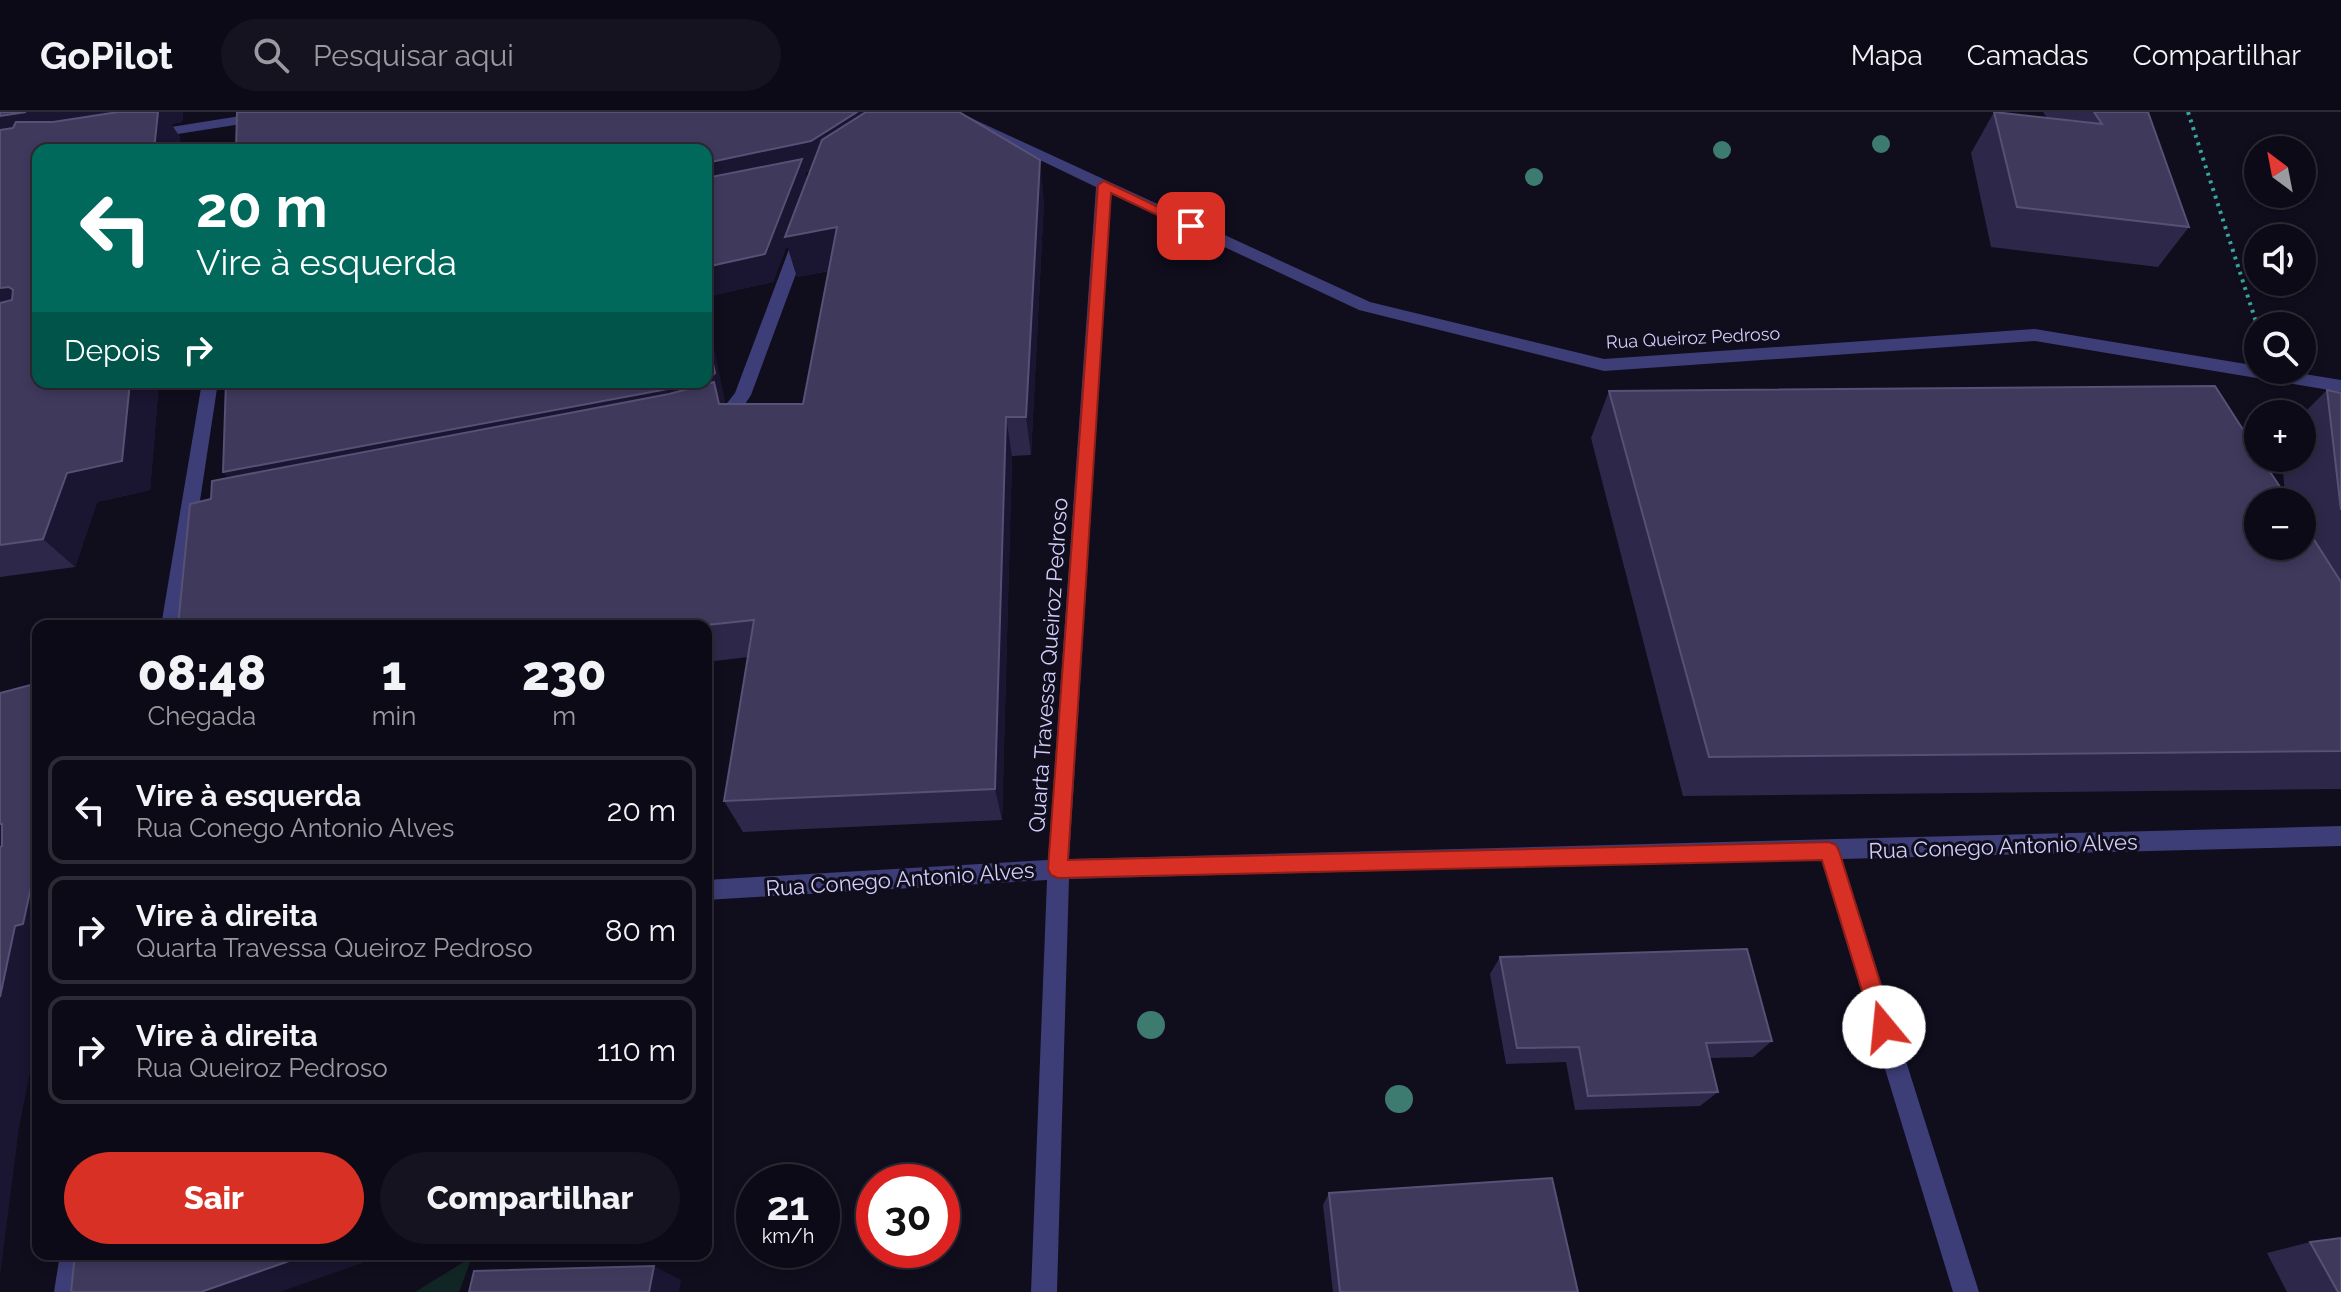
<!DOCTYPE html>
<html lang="pt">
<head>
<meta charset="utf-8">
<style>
	:root { --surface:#0c0a16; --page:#15131f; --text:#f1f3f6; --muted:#9a9aa1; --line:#2c2b35; --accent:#d93025 }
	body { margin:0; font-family:Raleway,sans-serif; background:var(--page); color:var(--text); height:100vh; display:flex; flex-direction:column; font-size:30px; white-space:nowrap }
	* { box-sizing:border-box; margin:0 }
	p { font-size:26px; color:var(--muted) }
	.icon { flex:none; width:44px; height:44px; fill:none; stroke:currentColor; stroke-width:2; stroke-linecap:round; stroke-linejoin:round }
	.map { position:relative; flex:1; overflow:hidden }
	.drawer { position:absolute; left:32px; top:508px; width:680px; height:640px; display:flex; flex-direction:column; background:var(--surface); border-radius:16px; box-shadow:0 4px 12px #0003,0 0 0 2px var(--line) }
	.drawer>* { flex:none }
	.top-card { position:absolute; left:32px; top:32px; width:680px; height:244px; border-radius:16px; box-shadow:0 4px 12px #0003,0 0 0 2px var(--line); background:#00695c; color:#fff; overflow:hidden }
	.needle { width:52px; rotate:328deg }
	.tools { position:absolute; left:2244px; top:24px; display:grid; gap:16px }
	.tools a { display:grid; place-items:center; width:72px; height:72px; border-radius:50%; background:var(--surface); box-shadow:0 4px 12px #0003,0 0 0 2px var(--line); font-size:40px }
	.speed { position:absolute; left:736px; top:1052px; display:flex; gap:16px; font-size:40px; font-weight:700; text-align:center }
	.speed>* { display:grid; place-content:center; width:104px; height:104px; border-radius:50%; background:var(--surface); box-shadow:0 4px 12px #0003,0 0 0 2px var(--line); line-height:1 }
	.speed small { font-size:20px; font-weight:400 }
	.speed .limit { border:12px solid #d22; background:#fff; color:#111 }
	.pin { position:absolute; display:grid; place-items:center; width:68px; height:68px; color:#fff; margin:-34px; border-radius:16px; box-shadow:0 4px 12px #0006 }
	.me { position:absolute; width:88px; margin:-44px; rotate:343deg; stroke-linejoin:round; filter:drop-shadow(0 0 6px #0008) }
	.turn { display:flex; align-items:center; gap:28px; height:168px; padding:0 32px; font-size:36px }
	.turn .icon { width:104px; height:104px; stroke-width:2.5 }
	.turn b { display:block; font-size:56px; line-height:68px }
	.then { display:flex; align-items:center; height:76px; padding:0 32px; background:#0003; gap:16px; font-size:30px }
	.eta { display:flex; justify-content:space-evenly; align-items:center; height:136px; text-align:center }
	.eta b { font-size:48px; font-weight:800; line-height:56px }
	.primary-button { display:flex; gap:16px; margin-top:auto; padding:16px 32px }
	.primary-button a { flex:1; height:92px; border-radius:48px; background:var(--accent); color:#fff; font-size:32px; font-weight:800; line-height:92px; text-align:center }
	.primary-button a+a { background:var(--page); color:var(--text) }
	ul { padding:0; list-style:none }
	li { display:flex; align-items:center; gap:24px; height:108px; margin:0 16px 12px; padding:0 16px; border:4px solid var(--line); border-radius:16px }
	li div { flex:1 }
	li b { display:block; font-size:30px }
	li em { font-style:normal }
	header { display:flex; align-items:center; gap:48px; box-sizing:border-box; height:112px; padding:0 40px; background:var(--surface); border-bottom:2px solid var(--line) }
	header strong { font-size:38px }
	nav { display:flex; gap:44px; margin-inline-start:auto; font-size:28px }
	.search { width:560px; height:72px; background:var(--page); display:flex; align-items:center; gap:20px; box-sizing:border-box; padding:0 28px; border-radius:44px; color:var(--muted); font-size:30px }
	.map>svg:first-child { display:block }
	.green { fill:#112624 }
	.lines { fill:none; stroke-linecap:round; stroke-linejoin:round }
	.path { stroke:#38a49a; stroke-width:4; stroke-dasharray:3 5; stroke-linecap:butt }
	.minor { fill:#3d3d77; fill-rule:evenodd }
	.tree { fill:#3d7a70 }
	.wall { fill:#2d2849; fill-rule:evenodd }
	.shaded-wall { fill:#1a1530 }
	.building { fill:#3f395c; stroke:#565175; stroke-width:2 }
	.route { fill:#d93025; stroke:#8d1f18; stroke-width:2 }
	.labels { text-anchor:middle; stroke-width:6; stroke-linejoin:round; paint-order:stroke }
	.far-street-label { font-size:18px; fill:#d1cefa; stroke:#100d1d }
	.street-label { font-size:22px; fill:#d1cefa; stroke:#100d1d }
</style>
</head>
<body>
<header>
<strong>GoPilot</strong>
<div class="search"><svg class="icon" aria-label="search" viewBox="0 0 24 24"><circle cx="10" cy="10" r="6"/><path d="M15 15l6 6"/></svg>Pesquisar aqui</div>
<nav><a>Mapa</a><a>Camadas</a><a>Compartilhar</a></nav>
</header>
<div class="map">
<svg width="2341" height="1180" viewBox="0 0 2341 1180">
	<rect width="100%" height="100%" fill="#100d1d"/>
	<!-- green -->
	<polygon class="green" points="472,1145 459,1180 415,1180"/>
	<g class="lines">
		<!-- path -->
		<polyline class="path" points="2188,0 2258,216"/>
		<!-- minor -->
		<g class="minor">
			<polygon points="265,0 299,0 292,4 152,26 145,22 152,18"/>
			<polygon points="940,0 958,0 1370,190 1604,247 2035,217 2258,254 2258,258 2280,258 2341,268 2341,280 2035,229 1604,259 1359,198 1111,82 1069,747 2341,714 2341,734 1842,747 1979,1180 1953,1180 1821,747 1069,767 1057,1180 1031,1180 1047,768 706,788 706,768 1048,748 1096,75"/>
			<path d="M802,119L810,124L751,283C741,299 729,314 708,308L705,304L708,300L724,295L735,281L794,124Z"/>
			<polygon points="202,270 218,270 181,514 161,514"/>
			<polygon points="60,1142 86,1142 80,1180 54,1180"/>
		</g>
	</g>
	<!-- trees -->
	<g class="tree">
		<circle cx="1881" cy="32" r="9"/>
		<circle cx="1722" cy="38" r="9"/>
		<circle cx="1534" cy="65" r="9"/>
		<circle cx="1151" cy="913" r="14"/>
		<circle cx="1399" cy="987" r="14"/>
	</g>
	<!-- wall -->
	<g class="wall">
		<polygon points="0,0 183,0 182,10 171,12 180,25 179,38 38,38 38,270 159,270 150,378 97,390 75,455 0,465"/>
		<path d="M959,0L1044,88L1031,343L1012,344L1002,708L743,720L724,689L748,545L706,550V514H178L725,288L723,292H803L829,159L797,165L787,133L773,170L706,185V38ZM811,59L807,68L805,60Z"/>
		<polygon points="1994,0 2047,6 2043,0 2148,0 2189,115 2158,155 1991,135 1971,41"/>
		<path d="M2327,278L2341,281V677L1683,684L1591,326L1609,279L2285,383L2282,346H2302V303ZM2258,390H2302V434Z"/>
		<polygon points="1500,845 1772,929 1753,945 1710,946 1718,980 1700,994 1575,998 1566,950 1506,952 1490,862"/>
		<polygon points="1329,1081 1578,1180 1333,1180 1323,1093"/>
		<polygon points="2310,1130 2341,1180 2287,1180 2267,1141"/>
	</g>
	<!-- shaded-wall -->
	<g class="shaded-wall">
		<polygon points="26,0 183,0 182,10 171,12 180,25 179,38 0,39 0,4"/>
		<polygon points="857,0 874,0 818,57 805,60 809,75 837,115 847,155 797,165 787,133 773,170 706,185 706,51"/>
		<polygon points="1040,48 1044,88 1031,343 1026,305"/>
		<polygon points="9,175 38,205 0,212 0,176"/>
		<polygon points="706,199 725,288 723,292 246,387 223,360 694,270 706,270"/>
		<polygon points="130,270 159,270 150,378 97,390 75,455 43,427 67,361"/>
		<polygon points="1006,305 1012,344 1002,708 995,677"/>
		<polygon points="0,712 2,712 38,734 0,744"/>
		<polygon points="38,743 38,920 19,1016 0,1164 0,885 15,814"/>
		<polygon points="309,1142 362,1142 362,1151 280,1180 201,1180"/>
		<polygon points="654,1154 681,1168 679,1180 649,1180"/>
	</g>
	<!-- building -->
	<g class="building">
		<polygon points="0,0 26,0 0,4"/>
		<polygon points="118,0 158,0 154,38 38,38 38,270 130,270 122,349 67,361 43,427 0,433 0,191 12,188 13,178 9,175 0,176 0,18 13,16 16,10 53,10"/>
		<polygon points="237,0 857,0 811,29 706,51 706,38 236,38"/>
		<polygon points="866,0 959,0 1040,48 1026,305 1006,305 995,677 724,689 754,508 697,514 178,514 190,392 211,387 212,369 669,282 714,270 719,292 803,292 837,115 785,125 822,28"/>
		<polygon points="1994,0 2102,12 2094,0 2148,0 2189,115 2017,95"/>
		<polygon points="802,47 765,142 706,155 706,66"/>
		<polygon points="706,221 715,261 711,265 706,267"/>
		<polygon points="226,270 694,270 673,276 223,360"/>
		<polygon points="2215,274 2258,341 2258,346 2261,346 2290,390 2258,390 2258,434 2302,434 2302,409 2341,470 2341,639 1709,645 1609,279"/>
		<polygon points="2327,278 2341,281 2341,398"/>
		<polygon points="38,571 38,743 23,812 15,814 0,885 0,735 2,734 2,712 0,712 0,581"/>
		<polygon points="1747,837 1772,929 1706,931 1718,980 1588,984 1579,935 1517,936 1500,845"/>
		<polygon points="1552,1066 1578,1180 1340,1180 1329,1081"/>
		<polygon points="2341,1126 2341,1180 2338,1180 2310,1130"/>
		<polygon points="75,1142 309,1142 201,1180 71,1180"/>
		<polygon points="654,1154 649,1180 469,1180 474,1159"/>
	</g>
	<!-- route -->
	<polygon class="route" points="1104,69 1198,114 1191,118 1187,117 1111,81 1068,748 1829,730 1836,733 1839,739 1894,915 1891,923 1884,926 1876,923 1873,915 1822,748 1058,766 1051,763 1048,757 1098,73"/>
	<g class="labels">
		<!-- far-street labels -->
		<g class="far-street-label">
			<text transform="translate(1693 226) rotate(-3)" y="6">Rua Queiroz Pedroso</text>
		</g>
		<!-- street labels -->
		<g class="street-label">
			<text transform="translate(1048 553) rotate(-86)" y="8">Quarta Travessa Queiroz Pedroso</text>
			<text transform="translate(2003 734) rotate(-2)" y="8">Rua Conego Antonio Alves</text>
			<text transform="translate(900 767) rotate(-4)" y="8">Rua Conego Antonio Alves</text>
		</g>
	</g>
</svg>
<div class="tools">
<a><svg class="needle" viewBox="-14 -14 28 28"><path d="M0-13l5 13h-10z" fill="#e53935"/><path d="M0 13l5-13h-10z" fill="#9a9aa1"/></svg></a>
<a><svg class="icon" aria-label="sound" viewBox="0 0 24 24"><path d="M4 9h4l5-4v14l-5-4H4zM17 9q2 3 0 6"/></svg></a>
<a><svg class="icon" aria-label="search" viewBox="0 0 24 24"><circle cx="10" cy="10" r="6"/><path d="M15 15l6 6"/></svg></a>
<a>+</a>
<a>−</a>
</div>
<div class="speed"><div>21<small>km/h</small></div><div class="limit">30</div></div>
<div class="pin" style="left:1191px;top:114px;background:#d93025"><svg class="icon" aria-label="arrive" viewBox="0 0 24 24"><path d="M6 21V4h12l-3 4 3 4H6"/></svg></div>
<svg class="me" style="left:1884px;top:915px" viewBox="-20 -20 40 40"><circle r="19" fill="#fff"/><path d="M0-13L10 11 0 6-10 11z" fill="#d93025"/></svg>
<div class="top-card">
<div class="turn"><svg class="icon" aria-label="left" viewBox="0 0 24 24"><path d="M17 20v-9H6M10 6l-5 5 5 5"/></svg><div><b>20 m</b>Vire à esquerda</div></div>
<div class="then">Depois<svg class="icon" aria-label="right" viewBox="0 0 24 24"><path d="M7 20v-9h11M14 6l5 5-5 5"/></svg></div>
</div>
<section class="drawer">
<div class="eta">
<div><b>08:48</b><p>Chegada</p></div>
<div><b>1</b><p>min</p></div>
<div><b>230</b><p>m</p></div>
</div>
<ul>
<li><svg class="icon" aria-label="left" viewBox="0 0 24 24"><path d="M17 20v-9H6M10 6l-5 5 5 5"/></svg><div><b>Vire à esquerda</b><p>Rua Conego Antonio Alves</p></div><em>20 m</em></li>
<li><svg class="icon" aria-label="right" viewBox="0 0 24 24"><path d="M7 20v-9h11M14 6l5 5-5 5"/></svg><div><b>Vire à direita</b><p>Quarta Travessa Queiroz Pedroso</p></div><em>80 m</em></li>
<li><svg class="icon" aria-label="right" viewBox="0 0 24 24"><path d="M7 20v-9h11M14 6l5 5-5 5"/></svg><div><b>Vire à direita</b><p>Rua Queiroz Pedroso</p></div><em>110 m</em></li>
</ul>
<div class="primary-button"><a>Sair</a><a>Compartilhar</a></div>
</section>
</div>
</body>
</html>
